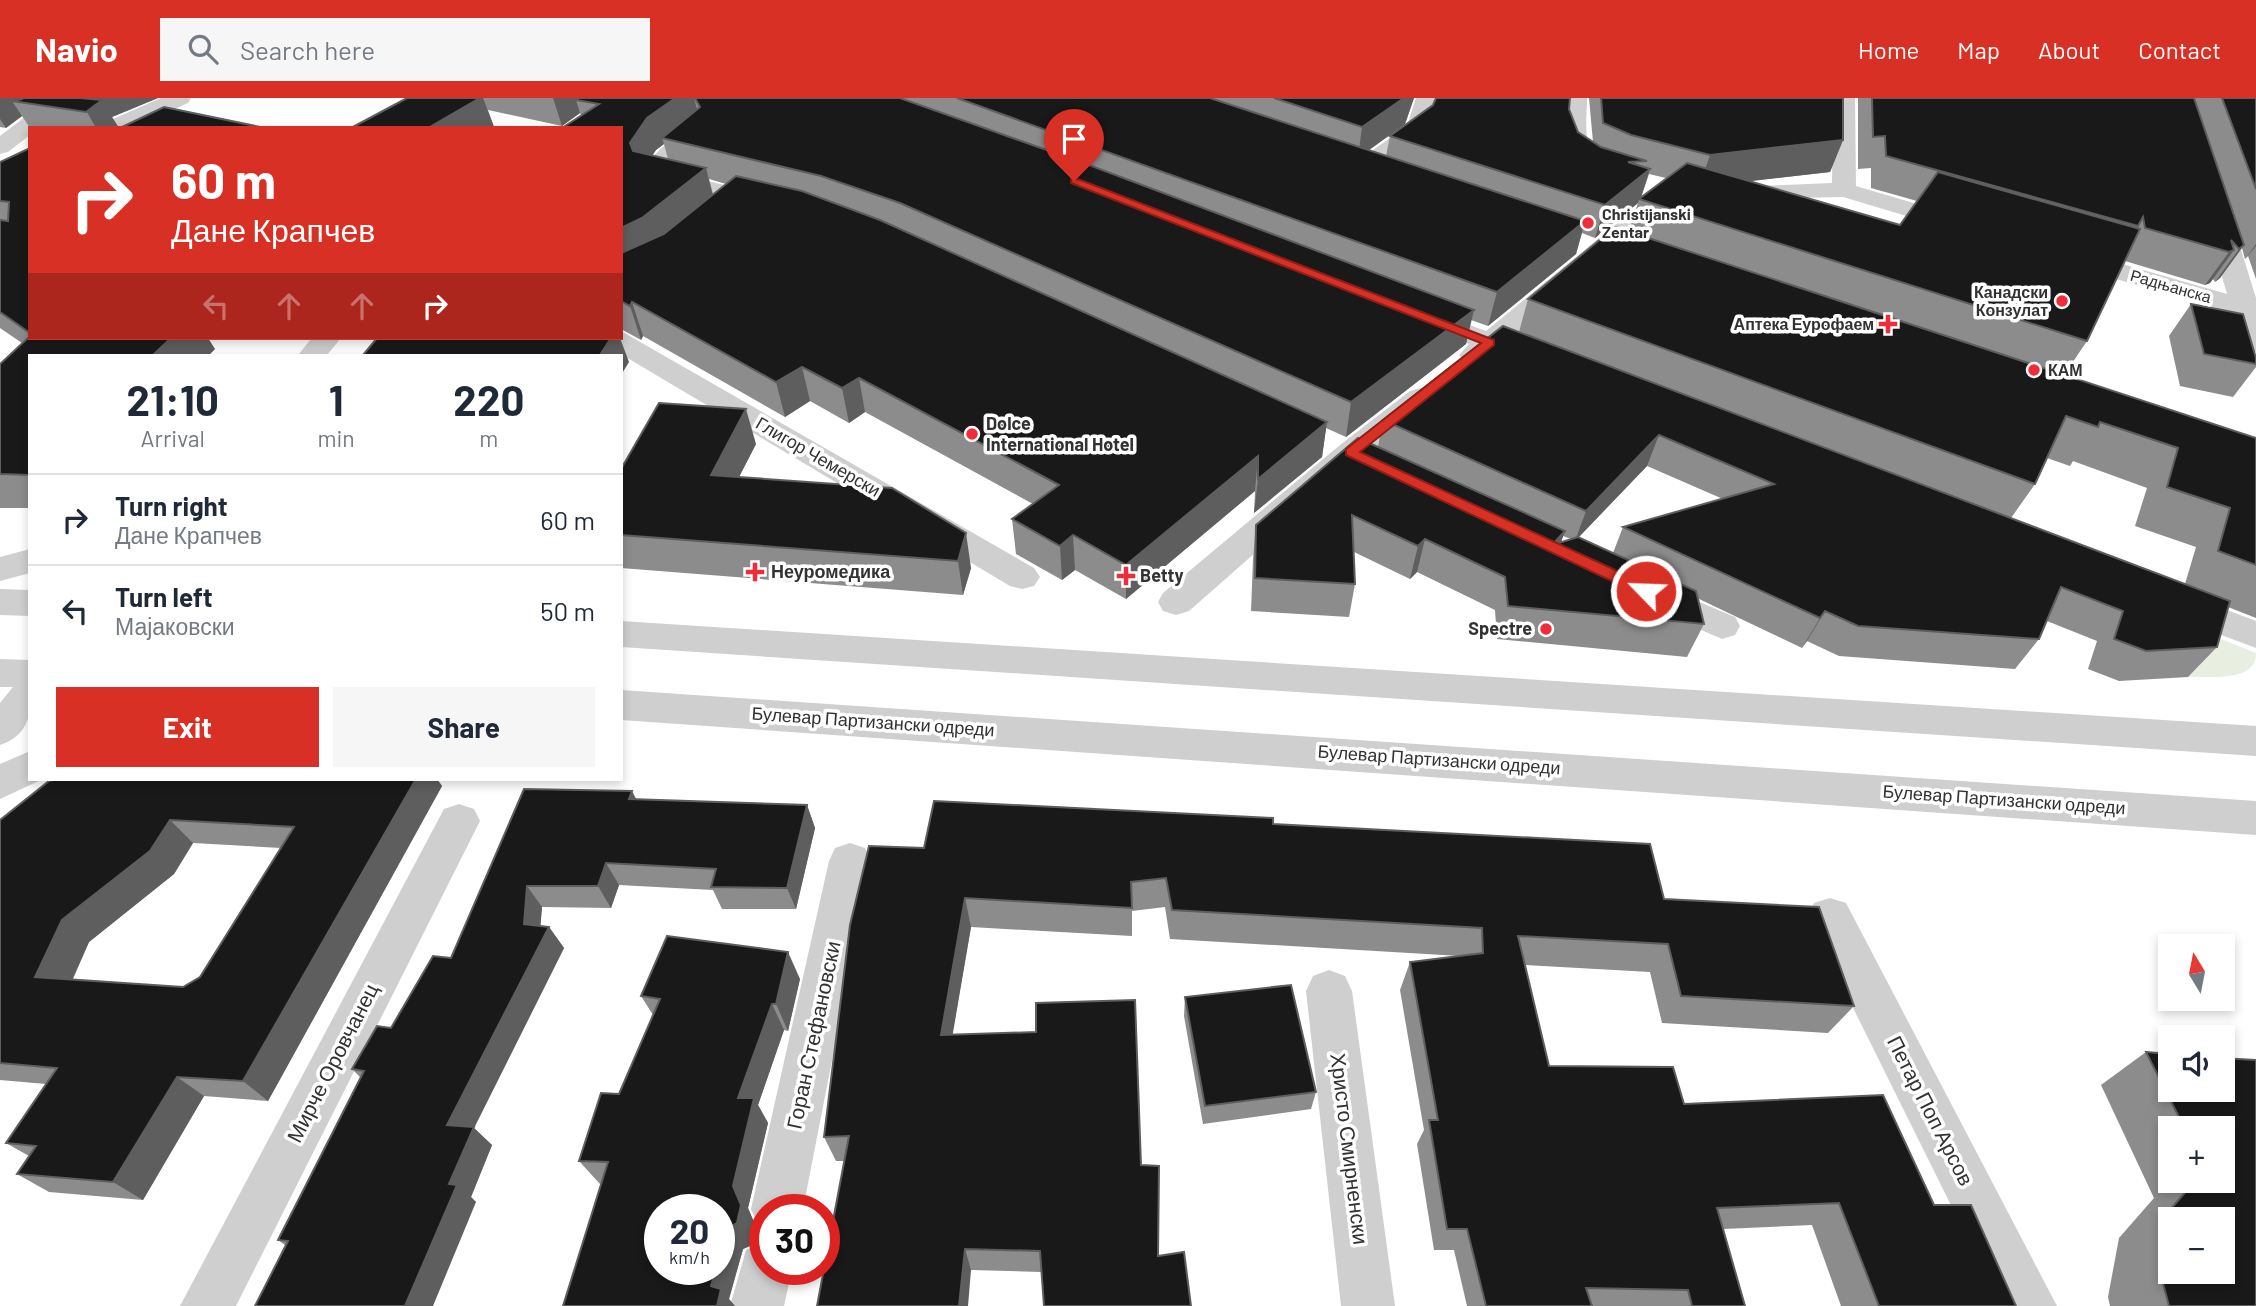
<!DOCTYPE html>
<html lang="en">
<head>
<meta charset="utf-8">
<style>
	:root { --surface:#fff; --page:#f6f6f7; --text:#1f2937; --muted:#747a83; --line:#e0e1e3; --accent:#d93025 }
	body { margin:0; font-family:Barlow,sans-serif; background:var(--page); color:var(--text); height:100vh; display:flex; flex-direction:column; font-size:26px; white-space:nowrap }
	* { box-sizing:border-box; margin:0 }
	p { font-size:23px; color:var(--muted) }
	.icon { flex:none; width:38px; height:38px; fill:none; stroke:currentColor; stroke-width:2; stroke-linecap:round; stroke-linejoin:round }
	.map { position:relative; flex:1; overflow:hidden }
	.drawer { position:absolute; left:28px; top:256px; width:595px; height:427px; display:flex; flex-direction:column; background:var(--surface); border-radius:0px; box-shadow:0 4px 10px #0003 }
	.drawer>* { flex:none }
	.hud { position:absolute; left:28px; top:28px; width:595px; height:214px; border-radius:0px; box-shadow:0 4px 10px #0003; background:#d93025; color:#fff; overflow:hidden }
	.needle { width:46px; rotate:350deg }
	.tools { position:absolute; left:2158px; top:836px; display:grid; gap:14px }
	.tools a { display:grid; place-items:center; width:77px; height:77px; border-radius:0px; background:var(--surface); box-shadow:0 4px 10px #0003; font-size:35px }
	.speed { position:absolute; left:644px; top:1096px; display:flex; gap:14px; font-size:35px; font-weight:700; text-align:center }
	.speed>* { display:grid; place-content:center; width:91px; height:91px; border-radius:50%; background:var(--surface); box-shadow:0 4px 10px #0003; line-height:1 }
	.speed small { font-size:18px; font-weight:400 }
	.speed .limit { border:10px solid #d22; background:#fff; color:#111 }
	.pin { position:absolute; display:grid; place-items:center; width:60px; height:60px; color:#fff; margin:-72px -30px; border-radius:50% 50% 50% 0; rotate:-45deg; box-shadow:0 0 7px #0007 }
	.pin .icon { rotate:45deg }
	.me { position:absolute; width:77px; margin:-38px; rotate:294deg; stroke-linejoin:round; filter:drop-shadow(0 0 5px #0008) }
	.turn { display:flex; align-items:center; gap:24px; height:147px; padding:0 28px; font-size:32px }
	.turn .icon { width:91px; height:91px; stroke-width:2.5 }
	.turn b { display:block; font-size:49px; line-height:60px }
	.lanes { display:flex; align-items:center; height:66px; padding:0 28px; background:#0003; justify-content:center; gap:35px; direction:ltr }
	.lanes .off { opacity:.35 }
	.eta { display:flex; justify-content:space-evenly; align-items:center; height:119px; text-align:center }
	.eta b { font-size:42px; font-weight:700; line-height:49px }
	.primary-button { display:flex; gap:14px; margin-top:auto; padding:14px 28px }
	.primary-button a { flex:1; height:80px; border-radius:0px; background:var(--accent); color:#fff; font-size:28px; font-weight:700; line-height:80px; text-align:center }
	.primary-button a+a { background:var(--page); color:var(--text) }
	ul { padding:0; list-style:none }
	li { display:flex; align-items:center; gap:21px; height:91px; padding:0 28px; border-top:2px solid var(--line) }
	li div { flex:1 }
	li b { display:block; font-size:26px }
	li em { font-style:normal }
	header { display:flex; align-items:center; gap:42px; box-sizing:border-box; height:98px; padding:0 35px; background:var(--accent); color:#fff }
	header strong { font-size:33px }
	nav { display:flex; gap:38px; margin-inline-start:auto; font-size:24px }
	.search { width:490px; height:63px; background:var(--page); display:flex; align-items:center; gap:18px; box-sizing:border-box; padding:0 24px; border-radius:0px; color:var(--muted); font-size:26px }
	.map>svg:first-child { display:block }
	.green { fill:#e8efe0 }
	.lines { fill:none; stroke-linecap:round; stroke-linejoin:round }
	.minor { fill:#cfcfcf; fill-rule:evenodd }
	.wall { fill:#8c8c8c; fill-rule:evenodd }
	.shaded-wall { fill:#5e5e5e }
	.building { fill:#191919; stroke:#5e5e5e; stroke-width:2; fill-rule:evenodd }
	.route { fill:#d93025; stroke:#8d1f18; stroke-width:2 }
	.poi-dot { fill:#f12c3a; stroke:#fff; stroke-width:2.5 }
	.labels { text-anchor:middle; stroke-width:7; stroke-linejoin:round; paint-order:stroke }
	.far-poi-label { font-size:16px; font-weight:bold; fill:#323232; stroke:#fff; text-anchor:start }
	.far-street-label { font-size:16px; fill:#323232; stroke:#fff }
	.poi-label { font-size:18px; font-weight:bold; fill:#323232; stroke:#fff; text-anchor:start }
	.street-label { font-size:18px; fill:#323232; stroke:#fff }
	.near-street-label { font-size:21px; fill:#323232; stroke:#fff }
</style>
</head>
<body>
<header>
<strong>Navio</strong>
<div class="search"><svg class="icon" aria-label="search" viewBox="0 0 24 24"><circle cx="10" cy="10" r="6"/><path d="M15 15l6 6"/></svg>Search here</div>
<nav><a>Home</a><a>Map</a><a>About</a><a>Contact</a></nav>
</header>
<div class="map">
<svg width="2256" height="1208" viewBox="0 0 2256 1208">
	<rect width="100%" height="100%" fill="#fff"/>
	<!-- green -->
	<path class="green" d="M2201,533L2256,555C2256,585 2210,578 2188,579Z"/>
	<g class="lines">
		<!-- minor -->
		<g class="minor">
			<polygon points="50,0 75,0 40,30 30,30 30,37 8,54 0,56 0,38"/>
			<polygon points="161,0 191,0 188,5 132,30 101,30 104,25"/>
			<polygon points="1416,0 1438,0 1426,36 1370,77 1352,77 1349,72 1352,67 1407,28"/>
			<path d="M1565,0H1587C1587,17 1583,43 1594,58C1599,64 1607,65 1612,72L1609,77C1563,88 1565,28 1565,0Z"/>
			<polygon points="1833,0 1855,0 1856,88 1971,122 1975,127 1971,132 1953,132 1843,99 1728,101 1725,96 1728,91 1737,89 1832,85"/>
			<path d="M694,31L702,33L706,38L670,67L668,74L777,99L780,104L777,109L768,111L645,83L642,78C650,57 672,37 694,31Z"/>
			<path d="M1673,94L1682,96L1685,101L1682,106L1661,114L1510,242L1545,255L1550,261L1545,267L1535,270L1494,255C1483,264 1477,266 1464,263L1459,257L1469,246L1411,224L1407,218L1411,212L1421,210L1486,233L1643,104Z"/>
			<polygon points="2216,105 2225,108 2229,113 2256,200 2256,254 2246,251 2233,215 2061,165 2057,159 2061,153 2070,151 2227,196 2203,113 2207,108"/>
			<polygon points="621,233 1034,470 1040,479 1034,488 1022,491 1010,488 604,246 600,240 621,240"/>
			<polygon points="312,240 341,240 327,257 298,257"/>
			<polygon points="1421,290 1432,293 1436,299 1432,305 1362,361 1189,513 1176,517 1163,513 1158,504 1163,495 1340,347 1410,293"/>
			<polygon points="30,451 30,475 0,483 0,459"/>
			<polygon points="1654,485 1735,519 1740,528 1735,537 1722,541 1641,506 1636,497 1641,488"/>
			<polygon points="0,491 30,492 30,518 0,517"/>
			<polygon points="2176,493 2256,523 2256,550 2163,515 2158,506 2163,497"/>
			<polygon points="621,523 2256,628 2256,658 621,549"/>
			<path d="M0,561L30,562C30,596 40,634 0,647V605L13,589H0Z"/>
			<polygon points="621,592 2256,703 2256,737 621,622"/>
			<polygon points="30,653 30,681 43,681 0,701 0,666"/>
			<polygon points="459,706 474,711 480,723 236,1208 180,1208 444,711"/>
			<polygon points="850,745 865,750 871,763 803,1111 765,1111 765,1132 759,1129 751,1111 829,763 835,750"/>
			<polygon points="1830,800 1846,805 2057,1208 2001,1208 1808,819 1814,805"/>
			<polygon points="1329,872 1345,878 1352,893 1395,1208 1341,1208 1306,893 1313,878"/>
			<polygon points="765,1144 765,1171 792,1171 784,1208 730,1208 746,1152"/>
		</g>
	</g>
	<!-- wall -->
	<g class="wall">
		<polygon points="0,0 158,0 112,19 119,30 30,30 22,18 6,30 0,29"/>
		<path d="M407,0H1414L1405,26L1369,52L1386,58L1390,38L1569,11L1578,34L1593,44L1589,0H1843V42L1830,74L1749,83L1900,127L1917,103L1871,90V70L1858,71V0H2256V181L2248,158L2245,161L2242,150L2220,180L2215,184L2213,181L2210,185L2205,187L2125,163L2087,243L2064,277L2256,340V520L2228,509L2217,549L2188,579L2119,583L2088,571L2097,543L2047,523L2039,541L2015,571L1839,558L1807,543L1802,550L1697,500L1704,526L1687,559L1497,541L1495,512L1417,474L1410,481L1354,454L1355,486L1349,519L1251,513L1253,461L1256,427L1378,349L1383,322L1519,234L1528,201L1629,133L1638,105L1595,140L1582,135L1576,156L1488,228L1471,222L1466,246L1346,339L1326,330L1322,359L1254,415L1255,393L1126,501L1075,472L1062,482L1016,456L1012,421L1033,406L865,314L849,325L810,303L785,319L643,238L641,242L621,231V30L581,17L580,15L562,28L488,12L494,29ZM664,46L668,61L652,57L656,52ZM1649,76L1666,80L1641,100ZM709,81L726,86L713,96ZM2047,360L2070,368L2073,363L2147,390L2135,428L2196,449L2185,486L2011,420L2035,386ZM1647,368L1723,401L1623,429L1613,455L1578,440ZM1563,438L1571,441L1561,444Z"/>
		<polygon points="30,50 30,240 215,251 209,257 30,257 30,410 0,410 0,266 22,245 0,230 0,64"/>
		<polygon points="2191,206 2256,260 2256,269 2233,299 2180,288 2169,238"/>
		<polygon points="756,346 739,379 892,390 971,470 963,497 621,470 621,371"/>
		<path d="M58,681H437L442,688L268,1003L204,998L143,1102L49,1094L17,1076L29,1058L6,1045L46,986L0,982V722ZM193,745L281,750L200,879L183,889L73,881L89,844L174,776Z"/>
		<polygon points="524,691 637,702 807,707 815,730 796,811 722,811 713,792 619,787 611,810 542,809 540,828 549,829 564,850 474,1030 492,1047 471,1099 476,1104 285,1147 278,1142 361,980 352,971 391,930 451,860"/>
		<polygon points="1273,726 1664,801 1854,908 1828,935 1662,925 1650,874 1525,867 1549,968 1684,1006 1934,1107 2016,1208 1841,1208 1812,1127 1723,1131 1745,1208 1467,1208 1454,1152 1434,1152 1417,1046 1424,1032 1400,892 1410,864 1460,858 1170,841 1165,809 1132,813 1132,838 971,829 952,937 1036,934 1041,1174 971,1172 844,1063 836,1063 824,1039 924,750"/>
		<polygon points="800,881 788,933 784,932 758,1007 768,1025 748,1110 756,1129 752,1147 743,1151 729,1201 735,1208 563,1208 602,1086 600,1086 579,1063 619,996 653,917 641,898"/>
		<polygon points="1185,899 1316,994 1311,1011 1203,1026 1184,918"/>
		<path d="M2146,954L2222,992L2256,1208H2110L2108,1199L2119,1140L2154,1100L2101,987ZM2170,1031H2222V1083H2170Z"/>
	</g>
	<!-- shaded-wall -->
	<g class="shaded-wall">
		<polygon points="0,0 46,0 12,3 22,18 6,30 0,21"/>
		<polygon points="79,0 158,0 112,19 119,30 96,30"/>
		<polygon points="480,0 483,0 494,29 493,30 428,30"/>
		<polygon points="553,0 601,0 576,2 580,15 562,28"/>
		<polygon points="694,0 702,30 662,40 664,46 656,52 640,77 630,45 647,20 674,1"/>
		<polygon points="1404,0 1414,0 1405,26 1358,60 1362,29"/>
		<polygon points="1843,42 1830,74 1699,89 1710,57"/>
		<polygon points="706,70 714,102 621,169 621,130"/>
		<polygon points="1650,71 1640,102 1639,101 1638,105 1595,140 1605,107"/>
		<polygon points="1585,123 1576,156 1488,228 1497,194"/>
		<polygon points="2256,146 2256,148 2245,161"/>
		<polygon points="2244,147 2220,180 2215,184 2239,151"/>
		<polygon points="2234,152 2210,185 2205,187 2229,154"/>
		<polygon points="632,204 643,238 641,242 630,208"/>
		<polygon points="1474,212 1466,246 1346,339 1351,304"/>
		<polygon points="171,240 208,240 215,251 209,257 153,257"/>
		<polygon points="611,240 620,240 629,264 621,277 621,257 600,257"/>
		<polygon points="802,269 810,303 785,319 776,284"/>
		<polygon points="859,280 865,314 849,325 842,290"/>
		<polygon points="746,311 756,346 722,412 711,377"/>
		<polygon points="1327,324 1322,359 1254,415 1258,381"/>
		<polygon points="1659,337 1647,368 1575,443 1586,413"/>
		<polygon points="1258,358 1255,393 1126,501 1126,467"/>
		<polygon points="1565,433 1553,467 1552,447"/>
		<polygon points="966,435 971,470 963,497 958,463"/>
		<polygon points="1073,437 1075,472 1062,482 1060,448"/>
		<polygon points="1425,441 1417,474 1410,481 1418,448"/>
		<polygon points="1825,513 1807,543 1802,550 1820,520"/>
		<polygon points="416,681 437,681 442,688 268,1003 243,983"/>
		<polygon points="632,693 644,716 629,701"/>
		<polygon points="807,707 815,730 796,811 787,790"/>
		<polygon points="170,722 193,745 174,776 89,844 64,900 35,879 62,822"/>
		<polygon points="606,765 619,787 611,810 598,788"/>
		<polygon points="527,788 542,809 539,847 524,826"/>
		<polygon points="965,800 971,829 948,964 941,937"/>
		<polygon points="549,829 564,850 474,1030 492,1047 471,1099 476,1104 433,1208 405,1208 449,1086 447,1027"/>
		<polygon points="788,854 800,881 788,933 776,906"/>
		<polygon points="772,906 784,932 758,1007 768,1025 748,1110 756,1129 752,1147 743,1151 729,1201 735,1208 717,1208 711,1188 716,1171 719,1171 719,1159 733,1088 738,1000"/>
		<polygon points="177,979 204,998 143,1102 113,1084"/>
		<polygon points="965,1151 971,1172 968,1208 959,1208"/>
	</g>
	<!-- building -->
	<g class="building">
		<polygon points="23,0 80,0 102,2 86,14 12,3 22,1"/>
		<polygon points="407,0 480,0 428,30 351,30"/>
		<polygon points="579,0 689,0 674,1 647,20 630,45 633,53 706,70 642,120 621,130 621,30 562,30 599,6 576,2"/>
		<polygon points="695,0 900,0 1089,67 1474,212 1351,304 900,105 821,78 662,40 700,9"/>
		<polygon points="957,0 1210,0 1585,123 1497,194"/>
		<polygon points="1274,0 1404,0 1362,29"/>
		<polygon points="1436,0 1570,0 1569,11 1578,34 1601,49 1647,63 1628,64 1650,71 1605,107 1390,38 1433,7"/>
		<polygon points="1601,0 1843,0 1843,42 1710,57 1631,37 1603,25"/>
		<polygon points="1872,0 2194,0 2244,147 2239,151 2231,142 2234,152 2229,154 2145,130 2143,119 2138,128 1886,58 1885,38 1873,39"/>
		<polygon points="2222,0 2256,0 2256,91"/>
		<polygon points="164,9 265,30 120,30"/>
		<polygon points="30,50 30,235 0,214 0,122 8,123 9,104 0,103 0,64"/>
		<polygon points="1687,65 1900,127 1938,74 2140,131 2087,243 1639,101"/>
		<polygon points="736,78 802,93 880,122 1327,324 1258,381 1258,358 1126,467 1073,437 1060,448 1012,421 1059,387 859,280 842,290 802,269 776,284 632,204 630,208 621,203 621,155 664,136"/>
		<polygon points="1615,129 2256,340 2256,467 2218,453 2230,410 2167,389 2178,350 2100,324 2098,329 2066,318 2035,386 1528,201"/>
		<polygon points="2191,206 2243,216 2256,260 2256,266 2204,256"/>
		<polygon points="1503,228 2230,503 2217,549 2146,553 2114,541 2123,513 2061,489 2039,541 1858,528 1825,513 1820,520 1623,429 1774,386 1659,337 1586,413 1383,322"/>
		<polygon points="30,238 30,240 171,240 153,257 30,257 30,377 0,376 0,266"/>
		<polygon points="377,240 611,240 600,257 363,257"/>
		<polygon points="659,305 746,311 711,377 892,390 966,435 958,463 621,437 621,371"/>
		<polygon points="1358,340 1565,433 1552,447 1578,439 1696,493 1704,526 1508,508 1505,479 1425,441 1418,448 1352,417 1355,486 1255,480 1256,427"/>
		<path d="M58,681H416L243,983L177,979L113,1084L17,1076L36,1048L6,1045L57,970L0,965V722L49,683ZM170,722L294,729L200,879L183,889L35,879L62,822L150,753Z"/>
		<polygon points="524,691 632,693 629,701 807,707 787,790 711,789 716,771 606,765 598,788 527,788 524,826 549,829 447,1027 474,1029 449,1086 457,1087 405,1208 255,1208 288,1143 278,1142 364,973 352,971 377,928 391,930 433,858 451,860"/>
		<polygon points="934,703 1273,720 1273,726 1650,746 1664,801 1819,809 1854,908 1681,898 1668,846 1518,838 1549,968 1673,969 1684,1006 1883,997 1934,1107 1971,1107 2016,1208 1879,1208 1839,1105 1717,1110 1745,1208 1692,1208 1688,1192 1586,1190 1592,1208 1486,1208 1467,1131 1447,1131 1429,1022 1438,1022 1410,864 1483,855 1482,830 1172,812 1166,780 1131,784 1132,810 965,800 941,937 1036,934 1036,905 1135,902 1141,1067 1159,1068 1158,1158 1184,1154 1191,1208 1044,1208 1040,1153 965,1151 959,1208 817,1208 849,1038 824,1039 850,827 869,748 924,750"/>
		<polygon points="667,838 788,854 776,906 772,906 738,1000 754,1000 733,1088 741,1107 737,1125 728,1130 719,1159 719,1111 660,1111 660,1171 716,1171 711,1188 721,1191 717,1208 563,1208 608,1064 579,1063 601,995 619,996 660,901 641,898"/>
		<polygon points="1291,887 1316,994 1205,1008 1185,899"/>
		<path d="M2146,954L2170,956V992H2222V960L2256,962V1208H2169L2160,1174L2169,1113L2195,1083H2222V1031H2185ZM2170,1122H2222V1174H2170Z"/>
	</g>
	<!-- route -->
	<polygon class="route" points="1071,81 1078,81 1494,242 1494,247 1360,354 1652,489 1652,497 1641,497 1346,357 1346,351 1481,245 1071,85"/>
	<!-- markers -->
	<g class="poi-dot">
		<circle cx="1588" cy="125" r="7"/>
		<circle cx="2062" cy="203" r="7"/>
		<path d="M1884.5 215.5h7v7h7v7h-7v7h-7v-7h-7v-7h7z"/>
		<circle cx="2034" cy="272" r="7"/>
		<circle cx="972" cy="336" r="7"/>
		<path d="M751.5 463.5h7v7h7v7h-7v7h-7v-7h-7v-7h7z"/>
		<path d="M1122.5 467.5h7v7h7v7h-7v7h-7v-7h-7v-7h7z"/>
		<circle cx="1546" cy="531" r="7"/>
	</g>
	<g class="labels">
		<!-- far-poi labels -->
		<g class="far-poi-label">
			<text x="1602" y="122">Christijanski<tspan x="1602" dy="18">Zentar</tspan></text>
			<text x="2048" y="200" text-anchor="end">Канадски<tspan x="2048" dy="18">Конзулат</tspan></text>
			<text x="1874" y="232" text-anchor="end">Аптека Еурофаем</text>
			<text x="2048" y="278">КАМ</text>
		</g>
		<!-- far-street labels -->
		<g class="far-street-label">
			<text transform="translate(2171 188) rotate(16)" y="6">Радњанска</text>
		</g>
		<!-- poi labels -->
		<g class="poi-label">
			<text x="986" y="332">Dolce<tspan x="986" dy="21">International Hotel</tspan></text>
			<text x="771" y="480">Неуромедика</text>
			<text x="1140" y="484">Betty</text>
			<text x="1532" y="537" text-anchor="end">Spectre</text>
		</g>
		<!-- street labels -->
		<g class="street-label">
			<text transform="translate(818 359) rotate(30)" y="6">Глигор Чемерски</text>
			<text transform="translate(873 624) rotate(4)" y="6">Булевар Партизански одреди</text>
			<text transform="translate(1439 662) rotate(4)" y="6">Булевар Партизански одреди</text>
			<text transform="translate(2004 702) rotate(4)" y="6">Булевар Партизански одреди</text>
		</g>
		<!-- near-street labels -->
		<g class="near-street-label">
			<text transform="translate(814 937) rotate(-78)" y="7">Горан Стефановски</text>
			<text transform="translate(333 965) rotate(-63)" y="7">Мирче Оровчанец</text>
			<text transform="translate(1930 1013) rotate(63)" y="7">Петар Поп Арсов</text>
			<text transform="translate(1349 1051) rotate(83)" y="7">Христо Смирненски</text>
		</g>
	</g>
</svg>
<div class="tools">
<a><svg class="needle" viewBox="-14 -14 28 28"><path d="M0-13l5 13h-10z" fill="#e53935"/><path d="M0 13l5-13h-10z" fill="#747a83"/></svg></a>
<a><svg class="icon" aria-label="sound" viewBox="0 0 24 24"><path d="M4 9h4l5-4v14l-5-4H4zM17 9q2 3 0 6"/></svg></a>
<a>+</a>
<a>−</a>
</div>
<div class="speed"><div>20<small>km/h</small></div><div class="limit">30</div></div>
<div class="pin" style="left:1074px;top:83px;background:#d93025"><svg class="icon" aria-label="arrive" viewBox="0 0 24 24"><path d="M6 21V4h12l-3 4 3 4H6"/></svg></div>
<svg class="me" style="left:1646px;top:493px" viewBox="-20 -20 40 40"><circle r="17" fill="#d93025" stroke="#fff" stroke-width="3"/><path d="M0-11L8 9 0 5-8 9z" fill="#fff"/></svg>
<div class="hud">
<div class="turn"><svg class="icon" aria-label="right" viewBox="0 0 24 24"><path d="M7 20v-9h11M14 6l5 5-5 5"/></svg><div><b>60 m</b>Дане Крапчев</div></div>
<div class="lanes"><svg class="icon off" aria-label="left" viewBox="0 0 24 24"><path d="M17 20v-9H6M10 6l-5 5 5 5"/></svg><svg class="icon off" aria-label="ahead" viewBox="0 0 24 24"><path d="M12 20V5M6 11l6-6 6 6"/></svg><svg class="icon off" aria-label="ahead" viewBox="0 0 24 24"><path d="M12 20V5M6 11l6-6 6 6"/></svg><svg class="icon" aria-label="right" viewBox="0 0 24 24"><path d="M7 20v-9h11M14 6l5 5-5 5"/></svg></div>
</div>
<section class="drawer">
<div class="eta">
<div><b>21:10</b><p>Arrival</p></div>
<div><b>1</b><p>min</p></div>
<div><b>220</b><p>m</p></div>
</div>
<ul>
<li><svg class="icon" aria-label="right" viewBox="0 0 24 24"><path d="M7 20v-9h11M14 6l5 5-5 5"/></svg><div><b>Turn right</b><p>Дане Крапчев</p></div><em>60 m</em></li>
<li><svg class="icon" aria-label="left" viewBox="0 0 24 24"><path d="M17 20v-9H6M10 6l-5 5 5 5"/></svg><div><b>Turn left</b><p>Мајаковски</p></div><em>50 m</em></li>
</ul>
<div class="primary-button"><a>Exit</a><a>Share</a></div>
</section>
</div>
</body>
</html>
